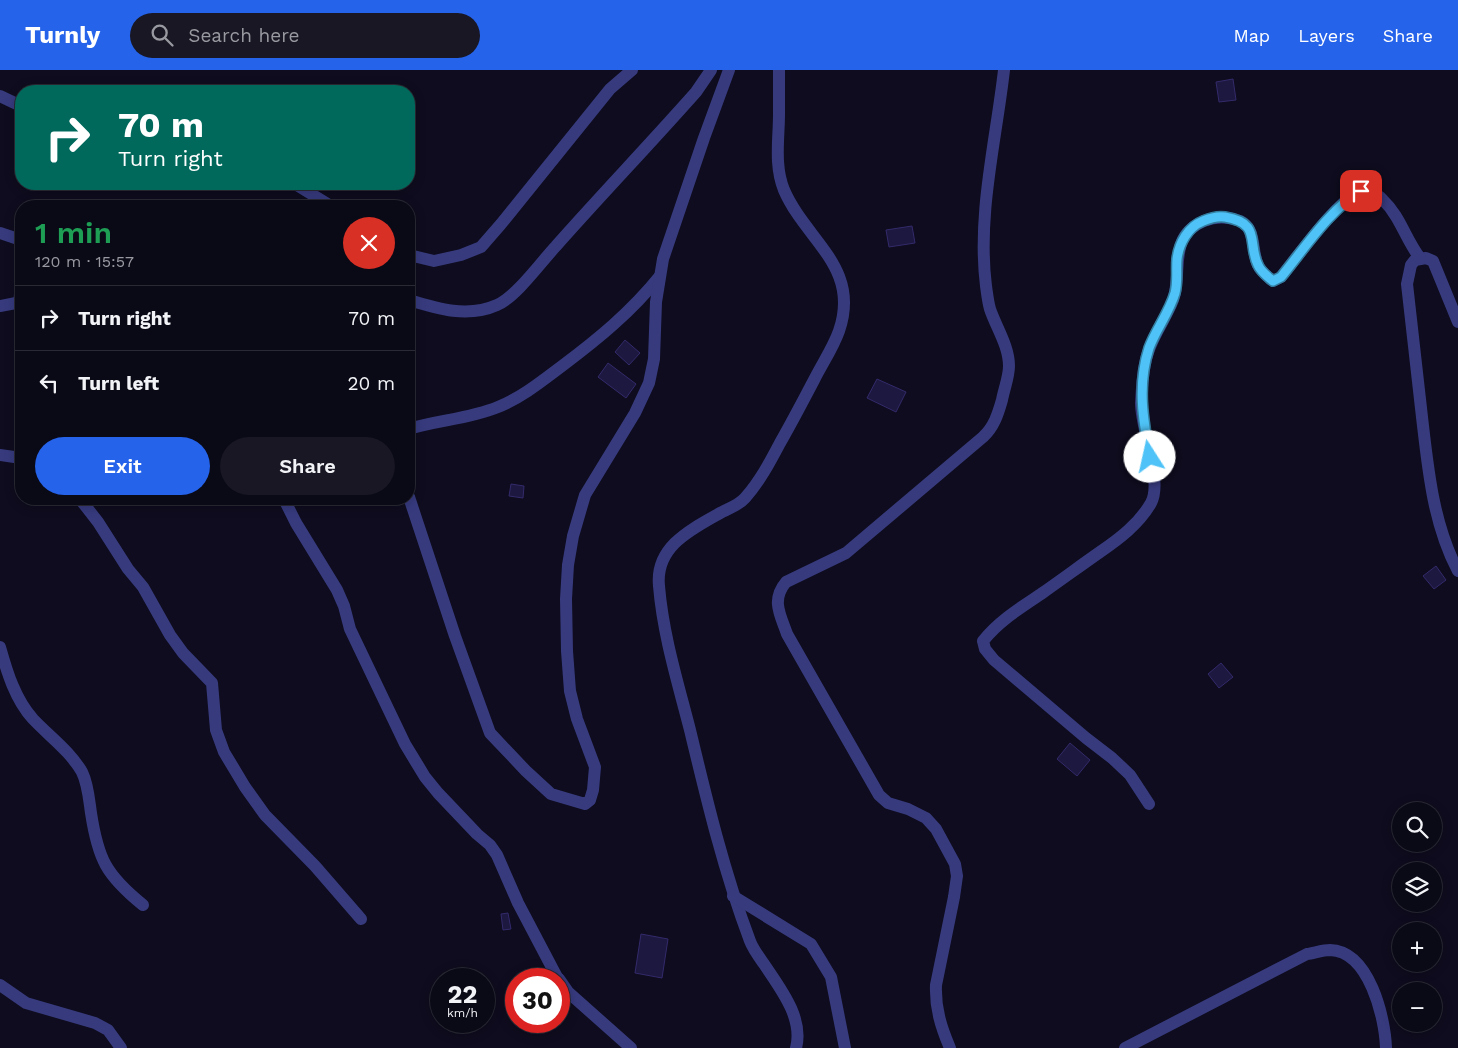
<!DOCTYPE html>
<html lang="en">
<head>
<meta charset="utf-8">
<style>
	:root { --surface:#0a0916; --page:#181723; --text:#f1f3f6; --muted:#999aa1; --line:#2a2a35; --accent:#2563eb }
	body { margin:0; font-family:"Work Sans",sans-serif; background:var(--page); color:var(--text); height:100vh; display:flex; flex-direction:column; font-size:19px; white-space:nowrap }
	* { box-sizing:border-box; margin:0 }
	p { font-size:16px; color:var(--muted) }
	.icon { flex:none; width:28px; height:28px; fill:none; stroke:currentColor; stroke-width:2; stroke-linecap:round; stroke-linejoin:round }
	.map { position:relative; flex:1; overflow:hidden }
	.panel { position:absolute; left:15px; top:130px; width:400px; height:305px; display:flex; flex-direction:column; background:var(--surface); border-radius:20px; box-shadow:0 2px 12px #0003,0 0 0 1px var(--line) }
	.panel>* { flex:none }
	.hud { position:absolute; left:15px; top:15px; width:400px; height:105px; border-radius:20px; box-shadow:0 2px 12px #0003,0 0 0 1px var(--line); background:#00695c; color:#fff; overflow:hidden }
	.buttons { position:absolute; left:1392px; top:732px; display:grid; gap:10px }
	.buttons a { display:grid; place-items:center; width:50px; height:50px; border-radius:50%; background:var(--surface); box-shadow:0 2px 12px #0003,0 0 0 1px var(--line); font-size:25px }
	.speed { position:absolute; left:430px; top:898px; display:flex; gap:10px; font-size:25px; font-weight:700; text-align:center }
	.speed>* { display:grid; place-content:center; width:65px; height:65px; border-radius:50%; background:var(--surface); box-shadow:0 2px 12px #0003,0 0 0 1px var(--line); line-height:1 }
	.speed small { font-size:12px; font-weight:400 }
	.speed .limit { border:8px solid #d22; background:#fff; color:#111 }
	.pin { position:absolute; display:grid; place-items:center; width:42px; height:42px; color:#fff; margin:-21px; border-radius:10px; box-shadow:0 2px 8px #0006 }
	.me { position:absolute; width:55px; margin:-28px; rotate:350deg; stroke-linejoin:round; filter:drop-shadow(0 0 4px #0008) }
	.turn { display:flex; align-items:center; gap:18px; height:105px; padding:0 20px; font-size:22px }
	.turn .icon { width:65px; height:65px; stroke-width:2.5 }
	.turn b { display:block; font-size:35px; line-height:42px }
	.round { display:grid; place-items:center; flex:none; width:52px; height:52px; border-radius:26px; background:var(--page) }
	.headline { display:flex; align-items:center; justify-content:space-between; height:85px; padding:0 20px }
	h1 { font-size:30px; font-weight:600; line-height:38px; color:#1e9e55 }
	.primary-button { display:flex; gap:10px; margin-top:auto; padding:10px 20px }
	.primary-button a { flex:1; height:58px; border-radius:30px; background:var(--accent); color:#fff; font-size:20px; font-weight:600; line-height:58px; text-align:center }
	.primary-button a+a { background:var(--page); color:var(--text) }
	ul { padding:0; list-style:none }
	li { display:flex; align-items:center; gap:15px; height:65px; padding:0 20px; border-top:1px solid var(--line) }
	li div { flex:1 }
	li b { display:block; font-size:19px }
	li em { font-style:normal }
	header { display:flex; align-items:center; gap:30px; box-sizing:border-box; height:70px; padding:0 25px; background:var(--accent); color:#fff }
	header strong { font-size:24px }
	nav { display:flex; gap:28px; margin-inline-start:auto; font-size:18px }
	.search { width:350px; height:45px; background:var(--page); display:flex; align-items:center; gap:12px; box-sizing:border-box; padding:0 18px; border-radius:28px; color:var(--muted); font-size:19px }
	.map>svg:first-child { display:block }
	.building { fill:#1d183f; stroke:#332a6b }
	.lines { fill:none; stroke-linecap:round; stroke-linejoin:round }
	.street { stroke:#373a7d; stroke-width:12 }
	.route-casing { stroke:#337fa1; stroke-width:12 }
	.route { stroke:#4fc3f7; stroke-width:9 }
</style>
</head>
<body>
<header>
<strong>Turnly</strong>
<div class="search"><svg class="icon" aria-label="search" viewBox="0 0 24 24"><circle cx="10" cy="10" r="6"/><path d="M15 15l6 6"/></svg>Search here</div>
<nav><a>Map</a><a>Layers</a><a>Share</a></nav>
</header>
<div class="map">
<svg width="1458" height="978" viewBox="0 0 1458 978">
	<rect width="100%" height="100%" fill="#0e0c1e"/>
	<!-- building -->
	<g class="building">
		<polygon points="1233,9 1236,30 1219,32 1216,12"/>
		<polygon points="912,156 915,173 889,177 886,160"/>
		<polygon points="15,218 21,218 21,229 14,229"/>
		<polygon points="625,270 640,283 629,295 615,282"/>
		<polygon points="608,293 636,314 626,328 598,307"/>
		<polygon points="877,309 906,322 896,342 867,328"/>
		<polygon points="511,414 524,416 523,428 509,426"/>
		<polygon points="1436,496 1446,510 1434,519 1423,506"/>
		<polygon points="1221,593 1233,607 1219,618 1208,604"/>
		<polygon points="1070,673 1090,690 1077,706 1057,689"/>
		<polygon points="508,843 511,859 503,860 501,844"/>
		<polygon points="641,864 668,869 662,908 635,903"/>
	</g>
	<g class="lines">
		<!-- street -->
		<g class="street">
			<path d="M779,0C779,15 779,29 779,44C779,69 774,95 784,120C806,171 861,197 839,261C833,278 822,294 814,310C803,331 792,352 780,373C770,392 760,411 745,428C739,435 730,438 722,442C692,459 655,476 659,516C663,565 678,613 690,660C707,731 724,802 750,871C753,879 759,887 764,894C780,918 804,948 796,978"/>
			<polyline points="0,26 21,36"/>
			<polyline points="295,114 331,136"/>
			<polyline points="0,163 21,170"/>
			<polyline points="409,185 434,191 461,185 481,177 501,154 610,19 632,0"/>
			<path d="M409,230C438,239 468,248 497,235C516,227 541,192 556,176C602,124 650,74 696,22L711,0"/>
			<polyline points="0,236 21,232"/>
			<path d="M1458,252L1433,191L1426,188L1415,190L1411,195L1407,214C1412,258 1417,303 1422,347C1428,399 1433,454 1458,501"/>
			<path d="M409,359C438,350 469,349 498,337C521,328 542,311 562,296C598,269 631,242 660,206"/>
			<polyline points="0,385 21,388"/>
			<polyline points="409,427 455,566 490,663 526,701 551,724 585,734 590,730 593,720 595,697 577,649 570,621 567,581 566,529 568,495 573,466 585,425 635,343 649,313 654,289 656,232 663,189 704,68 729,0"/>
			<polyline points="80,429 98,452 128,499 143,517 170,565 183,583 212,613 216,660 224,682 245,717 265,745 315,796 361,849"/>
			<polyline points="284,429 296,453 337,520 344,536 350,559 405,674 425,707 438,723 477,764 490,775 497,785 518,833 558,909"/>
			<path d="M0,577C7,602 15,629 33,649C49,666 70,681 82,702C88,714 89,729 91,743C98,789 106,805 143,835"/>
			<path d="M1149,734L1130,705L1112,688L1086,668L994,590L985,579L983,571C999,551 1020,538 1041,524C1061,510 1080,496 1100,482C1119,469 1139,454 1151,433C1163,411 1141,360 1141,333C1142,315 1143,294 1150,277C1156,261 1167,246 1173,230C1183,202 1167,166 1204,151C1216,146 1227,146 1240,151C1257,159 1251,181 1258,195C1261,202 1267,206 1273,211L1281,207C1297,187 1338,130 1359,122C1366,119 1378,124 1383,130C1400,146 1406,170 1420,188"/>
			<polyline points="733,826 811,874 831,907 845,978"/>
			<polyline points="559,909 568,922 631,978"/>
			<polyline points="0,915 26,933 95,953 108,960 121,978"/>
			<path d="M950,978C941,957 935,938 936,915L954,827L957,806L955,794L936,759L926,748L908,739L888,733L879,725L787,564C780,544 771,530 786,512L846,483L983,367C994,357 998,344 1002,330C1004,319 1009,307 1009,296C1009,276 996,257 990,239C988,232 987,223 986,216C977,144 996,71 1004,0"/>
			<path d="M1125,978L1307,884C1314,883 1323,880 1330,880C1369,881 1385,947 1386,978"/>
		</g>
	</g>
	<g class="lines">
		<defs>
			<path id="route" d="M1150,387C1143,350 1137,315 1149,278C1156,259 1169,243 1175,223C1178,212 1176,201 1177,189C1179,173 1188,157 1203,151C1210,148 1218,146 1225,147C1262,153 1247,173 1258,195C1261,202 1267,206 1273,211L1281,207C1304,179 1330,139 1361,121"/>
		</defs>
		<!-- route casing -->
		<use href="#route" class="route-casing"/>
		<!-- route -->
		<use href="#route" class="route"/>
	</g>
</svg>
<div class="buttons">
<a><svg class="icon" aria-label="search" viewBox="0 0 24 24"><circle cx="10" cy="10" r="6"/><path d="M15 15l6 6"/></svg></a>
<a><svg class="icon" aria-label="layers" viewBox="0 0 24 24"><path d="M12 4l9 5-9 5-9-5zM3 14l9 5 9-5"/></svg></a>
<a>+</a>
<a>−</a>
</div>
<div class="speed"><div>22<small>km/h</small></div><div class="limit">30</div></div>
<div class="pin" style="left:1361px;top:121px;background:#d93025"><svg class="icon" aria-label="arrive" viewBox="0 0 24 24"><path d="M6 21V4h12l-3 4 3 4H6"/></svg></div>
<svg class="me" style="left:1150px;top:387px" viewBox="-20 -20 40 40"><circle r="19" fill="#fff"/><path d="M0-13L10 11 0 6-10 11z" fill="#4fc3f7"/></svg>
<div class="hud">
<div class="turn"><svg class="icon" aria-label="right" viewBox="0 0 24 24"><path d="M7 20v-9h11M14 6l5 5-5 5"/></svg><div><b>70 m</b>Turn right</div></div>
</div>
<section class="panel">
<div class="headline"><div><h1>1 min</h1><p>120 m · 15:57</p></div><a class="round" style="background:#d93025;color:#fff"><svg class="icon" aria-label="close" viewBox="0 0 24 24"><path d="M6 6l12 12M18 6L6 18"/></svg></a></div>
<ul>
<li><svg class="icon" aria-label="right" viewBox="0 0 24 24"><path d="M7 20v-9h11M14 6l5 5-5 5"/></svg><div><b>Turn right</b></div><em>70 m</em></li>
<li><svg class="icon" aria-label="left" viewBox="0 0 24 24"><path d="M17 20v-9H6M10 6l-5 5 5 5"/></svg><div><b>Turn left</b></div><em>20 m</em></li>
</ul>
<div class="primary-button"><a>Exit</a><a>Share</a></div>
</section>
</div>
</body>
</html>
